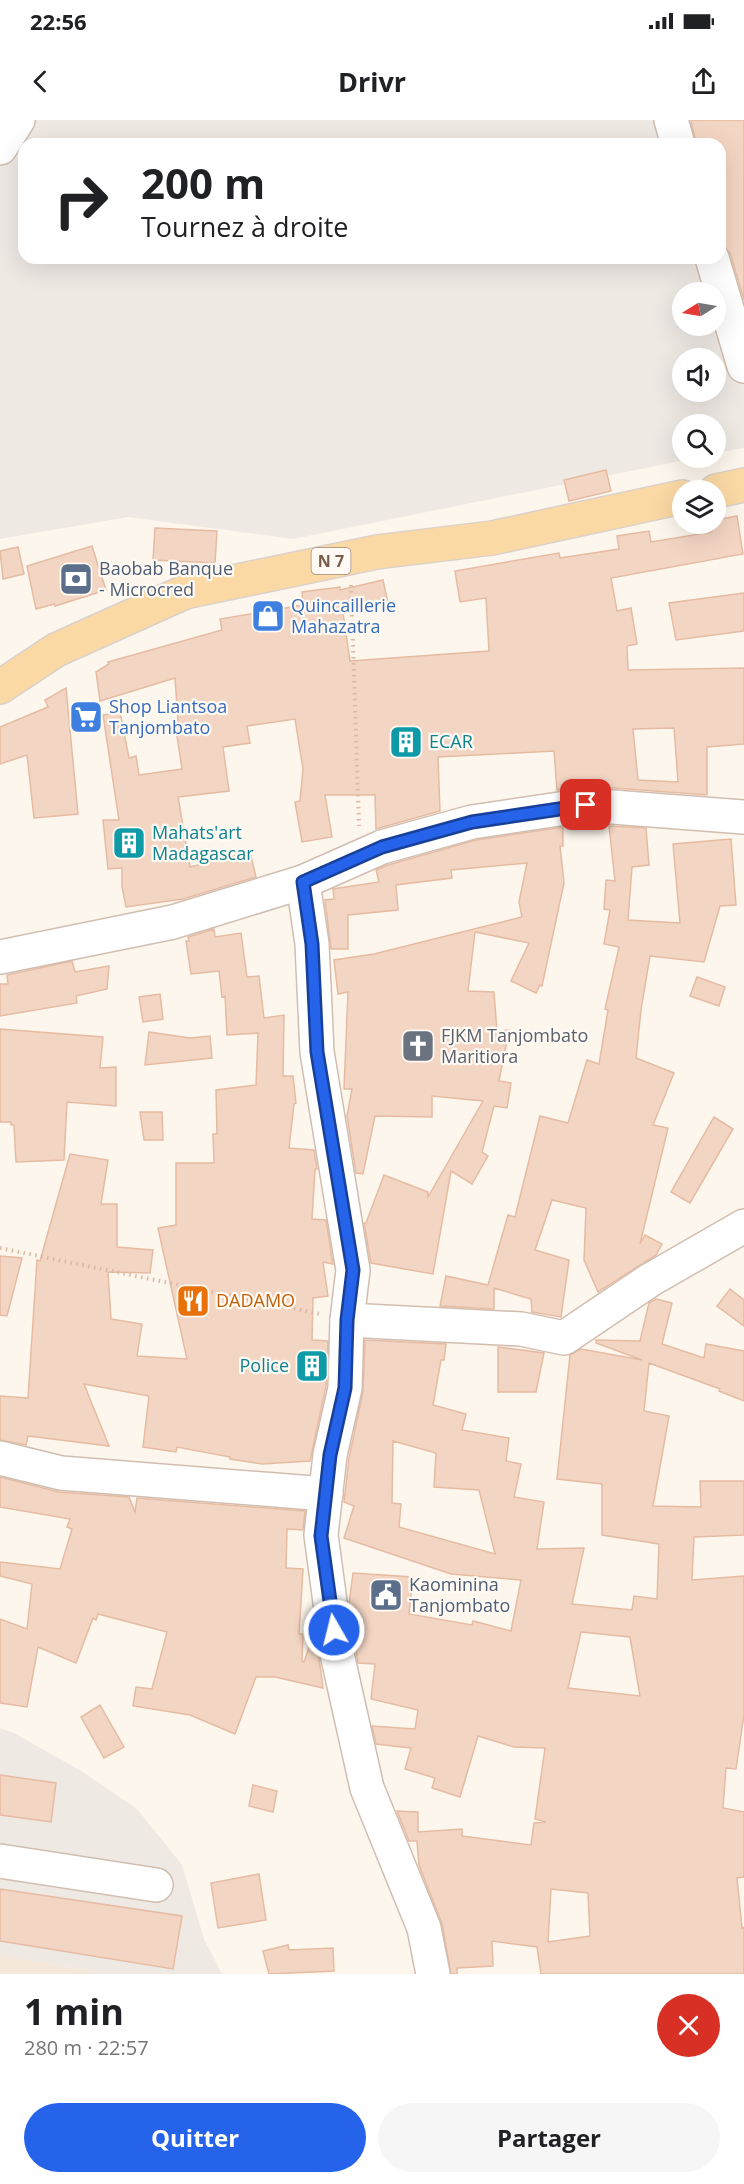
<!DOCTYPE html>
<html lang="fr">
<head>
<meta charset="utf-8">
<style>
	:root { --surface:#fff; --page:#f6f6f6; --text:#202124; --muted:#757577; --accent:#2563eb }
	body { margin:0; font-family:"Open Sans",sans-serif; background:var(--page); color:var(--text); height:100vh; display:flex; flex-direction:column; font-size:22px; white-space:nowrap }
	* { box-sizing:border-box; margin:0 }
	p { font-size:20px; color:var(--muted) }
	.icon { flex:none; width:33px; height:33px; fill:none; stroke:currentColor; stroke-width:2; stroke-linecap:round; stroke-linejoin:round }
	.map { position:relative; height:1854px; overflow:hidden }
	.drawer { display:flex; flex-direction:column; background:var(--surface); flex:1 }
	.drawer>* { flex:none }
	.hud { position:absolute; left:18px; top:18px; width:708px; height:126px; border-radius:18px; box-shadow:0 6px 24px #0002; background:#fff; color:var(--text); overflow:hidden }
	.needle { width:39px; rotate:259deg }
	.controls { position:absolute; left:672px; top:162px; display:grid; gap:12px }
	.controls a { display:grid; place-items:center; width:54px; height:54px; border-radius:50%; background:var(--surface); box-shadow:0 6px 24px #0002; font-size:30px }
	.pin { position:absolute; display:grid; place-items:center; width:51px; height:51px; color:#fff; margin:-26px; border-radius:12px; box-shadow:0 3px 9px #0006 }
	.me { position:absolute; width:66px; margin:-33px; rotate:352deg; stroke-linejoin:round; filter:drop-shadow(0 0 4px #0008) }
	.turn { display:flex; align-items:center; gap:21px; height:126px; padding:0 24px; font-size:27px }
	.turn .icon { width:78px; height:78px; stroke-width:2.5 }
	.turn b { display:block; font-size:42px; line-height:51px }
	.round { display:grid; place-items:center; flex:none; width:63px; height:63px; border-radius:32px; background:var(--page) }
	.headline { display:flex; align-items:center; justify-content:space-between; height:102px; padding:0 24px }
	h1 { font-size:36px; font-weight:700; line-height:45px }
	.action { display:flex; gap:12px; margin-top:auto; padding:12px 24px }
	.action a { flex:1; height:69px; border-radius:36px; background:var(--accent); color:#fff; font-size:24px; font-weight:700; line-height:69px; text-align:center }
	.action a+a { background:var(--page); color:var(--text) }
	.status { display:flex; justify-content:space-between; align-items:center; height:42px; padding:0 30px; background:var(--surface); direction:ltr }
	.status svg { height:16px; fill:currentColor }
	header { display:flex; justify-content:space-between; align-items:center; height:78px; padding:0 24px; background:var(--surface); font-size:27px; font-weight:700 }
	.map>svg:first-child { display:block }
	.residential { fill:#f5e8da }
	.industrial { fill:#efe9e4; fill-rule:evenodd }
	.building { fill:#f3d5c3; stroke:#e6bba3; stroke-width:1.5; fill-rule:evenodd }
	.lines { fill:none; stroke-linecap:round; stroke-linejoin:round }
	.minor-casing { stroke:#d1beb0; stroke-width:36 }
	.major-casing { stroke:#dad1cd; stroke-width:36 }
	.path { stroke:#d9b8a5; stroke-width:4; stroke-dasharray:1.5 4.5; stroke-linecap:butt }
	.minor { stroke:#fff; stroke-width:33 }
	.major { stroke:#fbd9a5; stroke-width:33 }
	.route-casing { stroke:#184099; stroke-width:15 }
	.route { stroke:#2563eb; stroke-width:10 }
	.labels { text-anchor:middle; stroke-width:4.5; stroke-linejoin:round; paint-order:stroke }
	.shield { fill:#fffaf3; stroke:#a28b7f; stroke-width:1.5 }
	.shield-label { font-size:16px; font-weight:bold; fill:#7a5c4d }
	.service-label { font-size:18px; fill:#4e5e75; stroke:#fffaf3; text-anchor:start }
	.shop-label { font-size:18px; fill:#366cbe; stroke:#fffaf3; text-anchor:start }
	.culture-label { font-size:18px; fill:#0d838f; stroke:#fffaf3; text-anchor:start }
	.worship-label { font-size:18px; fill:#5b616d; stroke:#fffaf3; text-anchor:start }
	.food-label { font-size:18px; fill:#c56008; stroke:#fffaf3; text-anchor:start }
</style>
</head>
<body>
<div class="status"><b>22:56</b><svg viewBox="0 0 49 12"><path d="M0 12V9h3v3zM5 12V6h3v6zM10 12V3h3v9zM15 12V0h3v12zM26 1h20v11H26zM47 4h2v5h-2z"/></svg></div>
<header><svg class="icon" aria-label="back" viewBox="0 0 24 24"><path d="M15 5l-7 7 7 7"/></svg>Drivr<svg class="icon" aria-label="share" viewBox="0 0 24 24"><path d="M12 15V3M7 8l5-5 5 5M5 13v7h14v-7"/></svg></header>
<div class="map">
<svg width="744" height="1854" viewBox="0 0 744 1854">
	<rect width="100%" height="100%" fill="#fdf6ec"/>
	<!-- residential -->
	<polygon class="residential" points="0,1835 109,1854 0,1854"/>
	<!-- industrial -->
	<g class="industrial">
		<path d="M0,0H744V328L716,333V304H682V338H695L293,419L128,397L0,419ZM24,24H720V138H24ZM682,172H716V206H682ZM682,238H716V272H682Z"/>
		<polygon points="0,1608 14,1613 83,1652 137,1689 182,1745 204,1819 222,1854 109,1854 0,1835"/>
	</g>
	<!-- building -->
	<g class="building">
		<polygon points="691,0 744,0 744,180 730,133 720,122 720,24 696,24"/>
		<polygon points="606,350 611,371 569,381 564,360"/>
		<path d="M737,396L743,434L611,458L617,491L631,488L637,524L627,526L628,550L744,548V624L707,627V675L587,666L557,670L554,631L438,637L440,691L376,709L375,675H325L332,717L302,722L295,682L300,681L303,649L295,599L247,606L250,623L223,627L229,671L178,677L190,747L250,732L256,757L183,779L126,787L122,767V748L108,749L103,700H119L103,595L120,592L129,638L136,636L139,655L182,649L175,603L178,602L175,558L100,581L96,552L109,544L108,542L222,510L220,499L303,485L302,472L340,467V470L383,460L388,483L343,493L350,541L489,531L486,478L460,482L455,451L559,433L560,438L619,429L617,416L649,411L651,422L712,412L710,404H716V400ZM674,608L678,662L638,660L633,609Z"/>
		<polygon points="155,408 217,411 215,443 153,440"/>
		<polygon points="92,426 106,470 55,486 54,484 36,489 27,446"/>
		<polygon points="18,427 24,454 3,459 0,431"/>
		<polygon points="744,473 744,511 676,520 669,483"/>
		<polygon points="66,568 78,694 34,698 27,635 0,644 0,607 48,587 45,580"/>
		<polygon points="609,706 646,708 649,745 632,747 628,800 680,803 673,724 731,719 736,785 720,786 704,842 650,836 641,890 636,938 674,953 653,1005 668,1008 640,1124 645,1115 662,1124 656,1135 598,1172 584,1140 586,1088 552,1080 535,1130 569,1140 561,1197 532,1192 531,1179 494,1168 494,1189 440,1186 446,1156 488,1165 508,1095 515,1097 540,996 568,1003 587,940 599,944 608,890 605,889 619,827 604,824 610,790 604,789 606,760 615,761"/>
		<polygon points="563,707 563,726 560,726 564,763 542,866 540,865 536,873 511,861 529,823 475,812 468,871 494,872 497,911 509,910 499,961 511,963 507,988 494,986 482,1032 488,1036 472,1064 451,1051 433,1154 371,1143 364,1103 366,1103 384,1055 428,1072 428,1077 483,981 432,976 432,997 375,996 363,1054 356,1053 347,996 352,969 344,969 348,872 338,874 334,840 374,834 522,797 519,782 527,743 451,750 452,758 396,765 398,790 348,795 348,829 331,829 325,780 334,779 333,769 379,762 376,750 388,745 476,720"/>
		<polygon points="214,809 215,817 241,813 247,857 259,856 264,898 284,895 283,956 293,956 296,983 294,984 289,1028 314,1030 317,1049 315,1049 312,1099 326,1100 333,1144 323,1142 328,1176 313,1178 312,1220 328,1221 326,1266 310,1341 262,1344 230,1339 230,1337 177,1327 176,1332 143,1327 149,1276 84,1264 109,1326 28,1316 26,1325 0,1320 0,1276 28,1278 37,1140 40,1141 70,1034 108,1040 101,1084 117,1084 117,1127 153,1130 150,1153 108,1152 111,1199 142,1204 137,1236 187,1239 158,1108 176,1105 176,1043 214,1043 213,1014 217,1014 216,970 256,965 258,913 227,915 225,876 222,877 219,851 191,854 186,821 189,821 188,817"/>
		<polygon points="72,841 75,852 109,846 107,869 76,876 77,883 0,896 0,864 8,864 7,855"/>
		<polygon points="697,857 725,867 719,886 690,876"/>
		<polygon points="160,874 163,899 143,902 139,877"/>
		<polygon points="0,909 103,917 100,948 116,947 116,986 67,982 64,1040 16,1042 14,1005 11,1005 11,1002 0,1002"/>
		<polygon points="149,912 190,918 210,916 212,938 145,945"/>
		<polygon points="140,992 162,992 163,1020 144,1020"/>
		<polygon points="714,997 733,1009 690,1083 671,1072"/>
		<polygon points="0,1136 22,1138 7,1196 0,1195"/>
		<polygon points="730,1169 744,1180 744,1206 717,1186"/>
		<path d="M656,1179L672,1183L662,1224L704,1238L706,1224L744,1231V1281L719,1271L720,1269L649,1243L644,1291L669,1296L653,1386L701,1387L700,1361H744V1415L694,1417L692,1460L744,1456V1595L736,1649L726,1648L723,1688L744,1692V1757L737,1758L742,1808L744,1807V1854H541L537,1827L492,1821L493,1846L457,1848V1854H451L442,1804L419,1745L417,1721H409L397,1691L418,1692V1712L462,1709V1716L531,1725L534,1703L546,1702L535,1699L545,1628L514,1627L478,1616L460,1677L432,1668L435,1658L405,1649L411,1628L376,1624L372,1606L415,1609L418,1590L371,1579L375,1544L358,1543L349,1484L353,1453L413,1457L409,1494L472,1505L473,1501L511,1511L521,1460L451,1454L344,1418L354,1386L344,1382L349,1338L363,1272L365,1220L446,1224L444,1240H441L433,1285L466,1294L462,1310L509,1318L506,1341L521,1344L514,1377L544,1382L537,1429L584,1428L572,1484L632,1490L634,1476L657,1479L659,1424L602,1415V1364L557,1359L570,1235L581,1229L642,1240L596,1223V1220L640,1221L649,1183ZM393,1321L436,1333L434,1367L479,1370L495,1434L399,1407L401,1384L392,1383ZM581,1512L630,1517L640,1576L568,1568ZM551,1769L588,1773L590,1816L548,1822Z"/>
		<polygon points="498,1227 544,1233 536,1272 498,1272"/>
		<polygon points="0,1357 59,1372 129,1377 135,1392 137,1378 305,1391 303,1410 287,1409 286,1448 303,1449 299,1514 303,1514 302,1541 304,1542 315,1509 323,1568 275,1557 256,1557 235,1614 190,1595 133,1586 136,1567 152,1569 167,1512 98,1494 96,1500 93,1498 76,1543 38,1527 27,1587 0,1583 0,1499 27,1509 32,1464 0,1456 0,1442 60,1449 72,1409 67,1407 70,1399 0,1387"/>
		<polygon points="100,1585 124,1627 104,1638 81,1597"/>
		<polygon points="0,1655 56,1663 51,1702 0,1695"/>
		<polygon points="253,1665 277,1671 273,1692 249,1686"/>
		<polygon points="259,1754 266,1800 218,1808 211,1763"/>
		<polygon points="0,1769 182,1796 173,1849 0,1821"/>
		<polygon points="288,1825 289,1830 333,1828 334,1851 269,1854 263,1831"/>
	</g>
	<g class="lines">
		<defs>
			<g id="minor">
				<polyline points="671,0 678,24"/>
				<polyline points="0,28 18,0"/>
				<polyline points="712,138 744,246"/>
				<polyline points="303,762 312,824 317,932 353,1150 347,1200 345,1268 330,1335 321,1415 337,1534 367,1668 424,1808 433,1854"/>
				<polyline points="0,837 173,802 303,762 382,727 472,702 586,685 744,697"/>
				<polyline points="347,1200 521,1209 564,1218 650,1160 744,1106"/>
				<polyline points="0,1338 61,1353 326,1374"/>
				<polyline points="0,1741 156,1765"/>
			</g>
			<g id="major">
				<polyline points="716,371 744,365"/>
				<polyline points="0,567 56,530 185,472 377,432 492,418 682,377"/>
			</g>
		</defs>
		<!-- minor casing -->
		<use href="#minor" class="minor-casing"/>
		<!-- major casing -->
		<use href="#major" class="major-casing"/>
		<!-- path -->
		<g class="path">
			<polyline points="351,465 359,706"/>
			<polyline points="0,1128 320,1194"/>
		</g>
		<!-- minor -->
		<use href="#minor" class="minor"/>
		<!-- major -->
		<use href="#major" class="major"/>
	</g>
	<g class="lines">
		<defs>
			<polyline id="route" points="334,1510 321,1416 330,1335 345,1268 347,1200 353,1150 317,932 312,824 303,762 382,727 472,702 586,685"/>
		</defs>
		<!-- route casing -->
		<use href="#route" class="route-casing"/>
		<!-- route -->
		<use href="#route" class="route"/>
	</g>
	<!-- icons -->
	<defs>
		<symbol id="bank-square" viewBox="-11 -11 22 22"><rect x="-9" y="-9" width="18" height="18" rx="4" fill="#5c6f8a" stroke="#fffaf3"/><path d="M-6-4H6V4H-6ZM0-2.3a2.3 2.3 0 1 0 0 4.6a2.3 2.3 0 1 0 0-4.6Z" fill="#fff"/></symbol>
		<symbol id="shop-square" viewBox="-11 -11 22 22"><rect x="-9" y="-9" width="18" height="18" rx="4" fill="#3f7fe0" stroke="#fffaf3"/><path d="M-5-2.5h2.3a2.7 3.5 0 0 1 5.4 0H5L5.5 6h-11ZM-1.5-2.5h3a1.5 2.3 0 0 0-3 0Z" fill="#fff"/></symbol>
		<symbol id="supermarket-square" viewBox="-11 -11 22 22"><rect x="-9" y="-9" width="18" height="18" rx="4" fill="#3f7fe0" stroke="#fffaf3"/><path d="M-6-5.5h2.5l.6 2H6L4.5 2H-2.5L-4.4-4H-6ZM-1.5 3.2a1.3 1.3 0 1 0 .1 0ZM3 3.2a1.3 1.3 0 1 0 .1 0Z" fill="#fff"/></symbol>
		<symbol id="building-square" viewBox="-11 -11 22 22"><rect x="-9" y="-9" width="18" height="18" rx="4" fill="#0f9aa8" stroke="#fffaf3"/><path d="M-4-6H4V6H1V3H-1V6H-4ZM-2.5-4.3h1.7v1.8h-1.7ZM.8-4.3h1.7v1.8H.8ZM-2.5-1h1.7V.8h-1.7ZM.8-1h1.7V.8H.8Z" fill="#fff"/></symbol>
		<symbol id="church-square" viewBox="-11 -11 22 22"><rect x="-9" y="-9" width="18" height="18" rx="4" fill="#6b7280" stroke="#fffaf3"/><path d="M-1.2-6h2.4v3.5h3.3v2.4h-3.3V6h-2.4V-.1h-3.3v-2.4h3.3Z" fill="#fff"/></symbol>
		<symbol id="restaurant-square" viewBox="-11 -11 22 22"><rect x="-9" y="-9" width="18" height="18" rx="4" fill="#e8710a" stroke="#fffaf3"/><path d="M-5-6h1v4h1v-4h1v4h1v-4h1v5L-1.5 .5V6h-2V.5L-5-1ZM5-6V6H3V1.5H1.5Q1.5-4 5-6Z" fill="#fff"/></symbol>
		<symbol id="civic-square" viewBox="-11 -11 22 22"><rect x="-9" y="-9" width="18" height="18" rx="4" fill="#5c6f8a" stroke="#fffaf3"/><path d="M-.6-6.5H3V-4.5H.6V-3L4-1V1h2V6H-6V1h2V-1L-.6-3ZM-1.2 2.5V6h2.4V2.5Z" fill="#fff"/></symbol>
	</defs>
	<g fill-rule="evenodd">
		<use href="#bank-square" x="57" y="440" width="38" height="38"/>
		<use href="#shop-square" x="249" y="477" width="38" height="38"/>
		<use href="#supermarket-square" x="67" y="578" width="38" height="38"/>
		<use href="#building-square" x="387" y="603" width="38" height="38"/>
		<use href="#building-square" x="110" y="704" width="38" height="38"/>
		<use href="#church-square" x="399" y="907" width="38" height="38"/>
		<use href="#restaurant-square" x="174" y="1162" width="38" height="38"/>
		<use href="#building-square" x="293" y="1227" width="38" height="38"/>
		<use href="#civic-square" x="367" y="1456" width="38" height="38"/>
	</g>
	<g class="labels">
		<!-- shield labels -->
		<rect class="shield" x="311.5" y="428" width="39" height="26" rx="4.5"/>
		<g class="shield-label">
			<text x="331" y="447">N 7</text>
		</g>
		<!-- service labels -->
		<g class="service-label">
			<text x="99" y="455">Baobab Banque<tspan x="99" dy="21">- Microcred</tspan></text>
			<text x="409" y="1471">Kaominina<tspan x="409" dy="21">Tanjombato</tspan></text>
		</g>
		<!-- shop labels -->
		<g class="shop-label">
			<text x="291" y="492">Quincaillerie<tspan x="291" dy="21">Mahazatra</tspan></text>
			<text x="109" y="593">Shop Liantsoa<tspan x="109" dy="21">Tanjombato</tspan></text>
		</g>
		<!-- culture labels -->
		<g class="culture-label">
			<text x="429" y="628">ECAR</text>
			<text x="152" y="719">Mahats'art<tspan x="152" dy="21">Madagascar</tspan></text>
			<text x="289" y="1252" text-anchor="end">Police</text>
		</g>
		<!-- worship labels -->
		<g class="worship-label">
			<text x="441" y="922">FJKM Tanjombato<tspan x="441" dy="21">Maritiora</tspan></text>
		</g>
		<!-- food labels -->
		<g class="food-label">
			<text x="216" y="1187">DADAMO</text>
		</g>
	</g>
</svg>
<div class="controls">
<a><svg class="needle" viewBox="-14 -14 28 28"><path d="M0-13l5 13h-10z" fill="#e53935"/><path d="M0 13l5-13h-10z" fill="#757577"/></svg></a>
<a><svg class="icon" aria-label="sound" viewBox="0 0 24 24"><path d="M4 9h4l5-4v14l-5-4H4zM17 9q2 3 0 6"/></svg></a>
<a><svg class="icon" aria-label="search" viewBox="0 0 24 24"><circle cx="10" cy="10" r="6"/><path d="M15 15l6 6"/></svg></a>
<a><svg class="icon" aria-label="layers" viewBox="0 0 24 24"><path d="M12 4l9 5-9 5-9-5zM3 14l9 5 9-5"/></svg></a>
</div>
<div class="pin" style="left:586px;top:685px;background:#d93025"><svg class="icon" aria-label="arrive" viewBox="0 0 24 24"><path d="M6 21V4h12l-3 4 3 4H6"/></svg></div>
<svg class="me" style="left:334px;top:1510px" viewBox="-20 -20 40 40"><circle r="17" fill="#2563eb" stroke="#fff" stroke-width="3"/><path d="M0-11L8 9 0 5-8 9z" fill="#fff"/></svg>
<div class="hud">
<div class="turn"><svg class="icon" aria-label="right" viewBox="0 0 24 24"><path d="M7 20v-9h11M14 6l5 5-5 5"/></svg><div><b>200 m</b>Tournez à droite</div></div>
</div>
</div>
<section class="drawer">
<div class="headline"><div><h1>1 min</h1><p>280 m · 22:57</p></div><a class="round" style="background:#d93025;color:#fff"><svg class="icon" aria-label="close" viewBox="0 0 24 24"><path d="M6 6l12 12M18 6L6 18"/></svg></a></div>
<div class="action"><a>Quitter</a><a>Partager</a></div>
</section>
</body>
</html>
